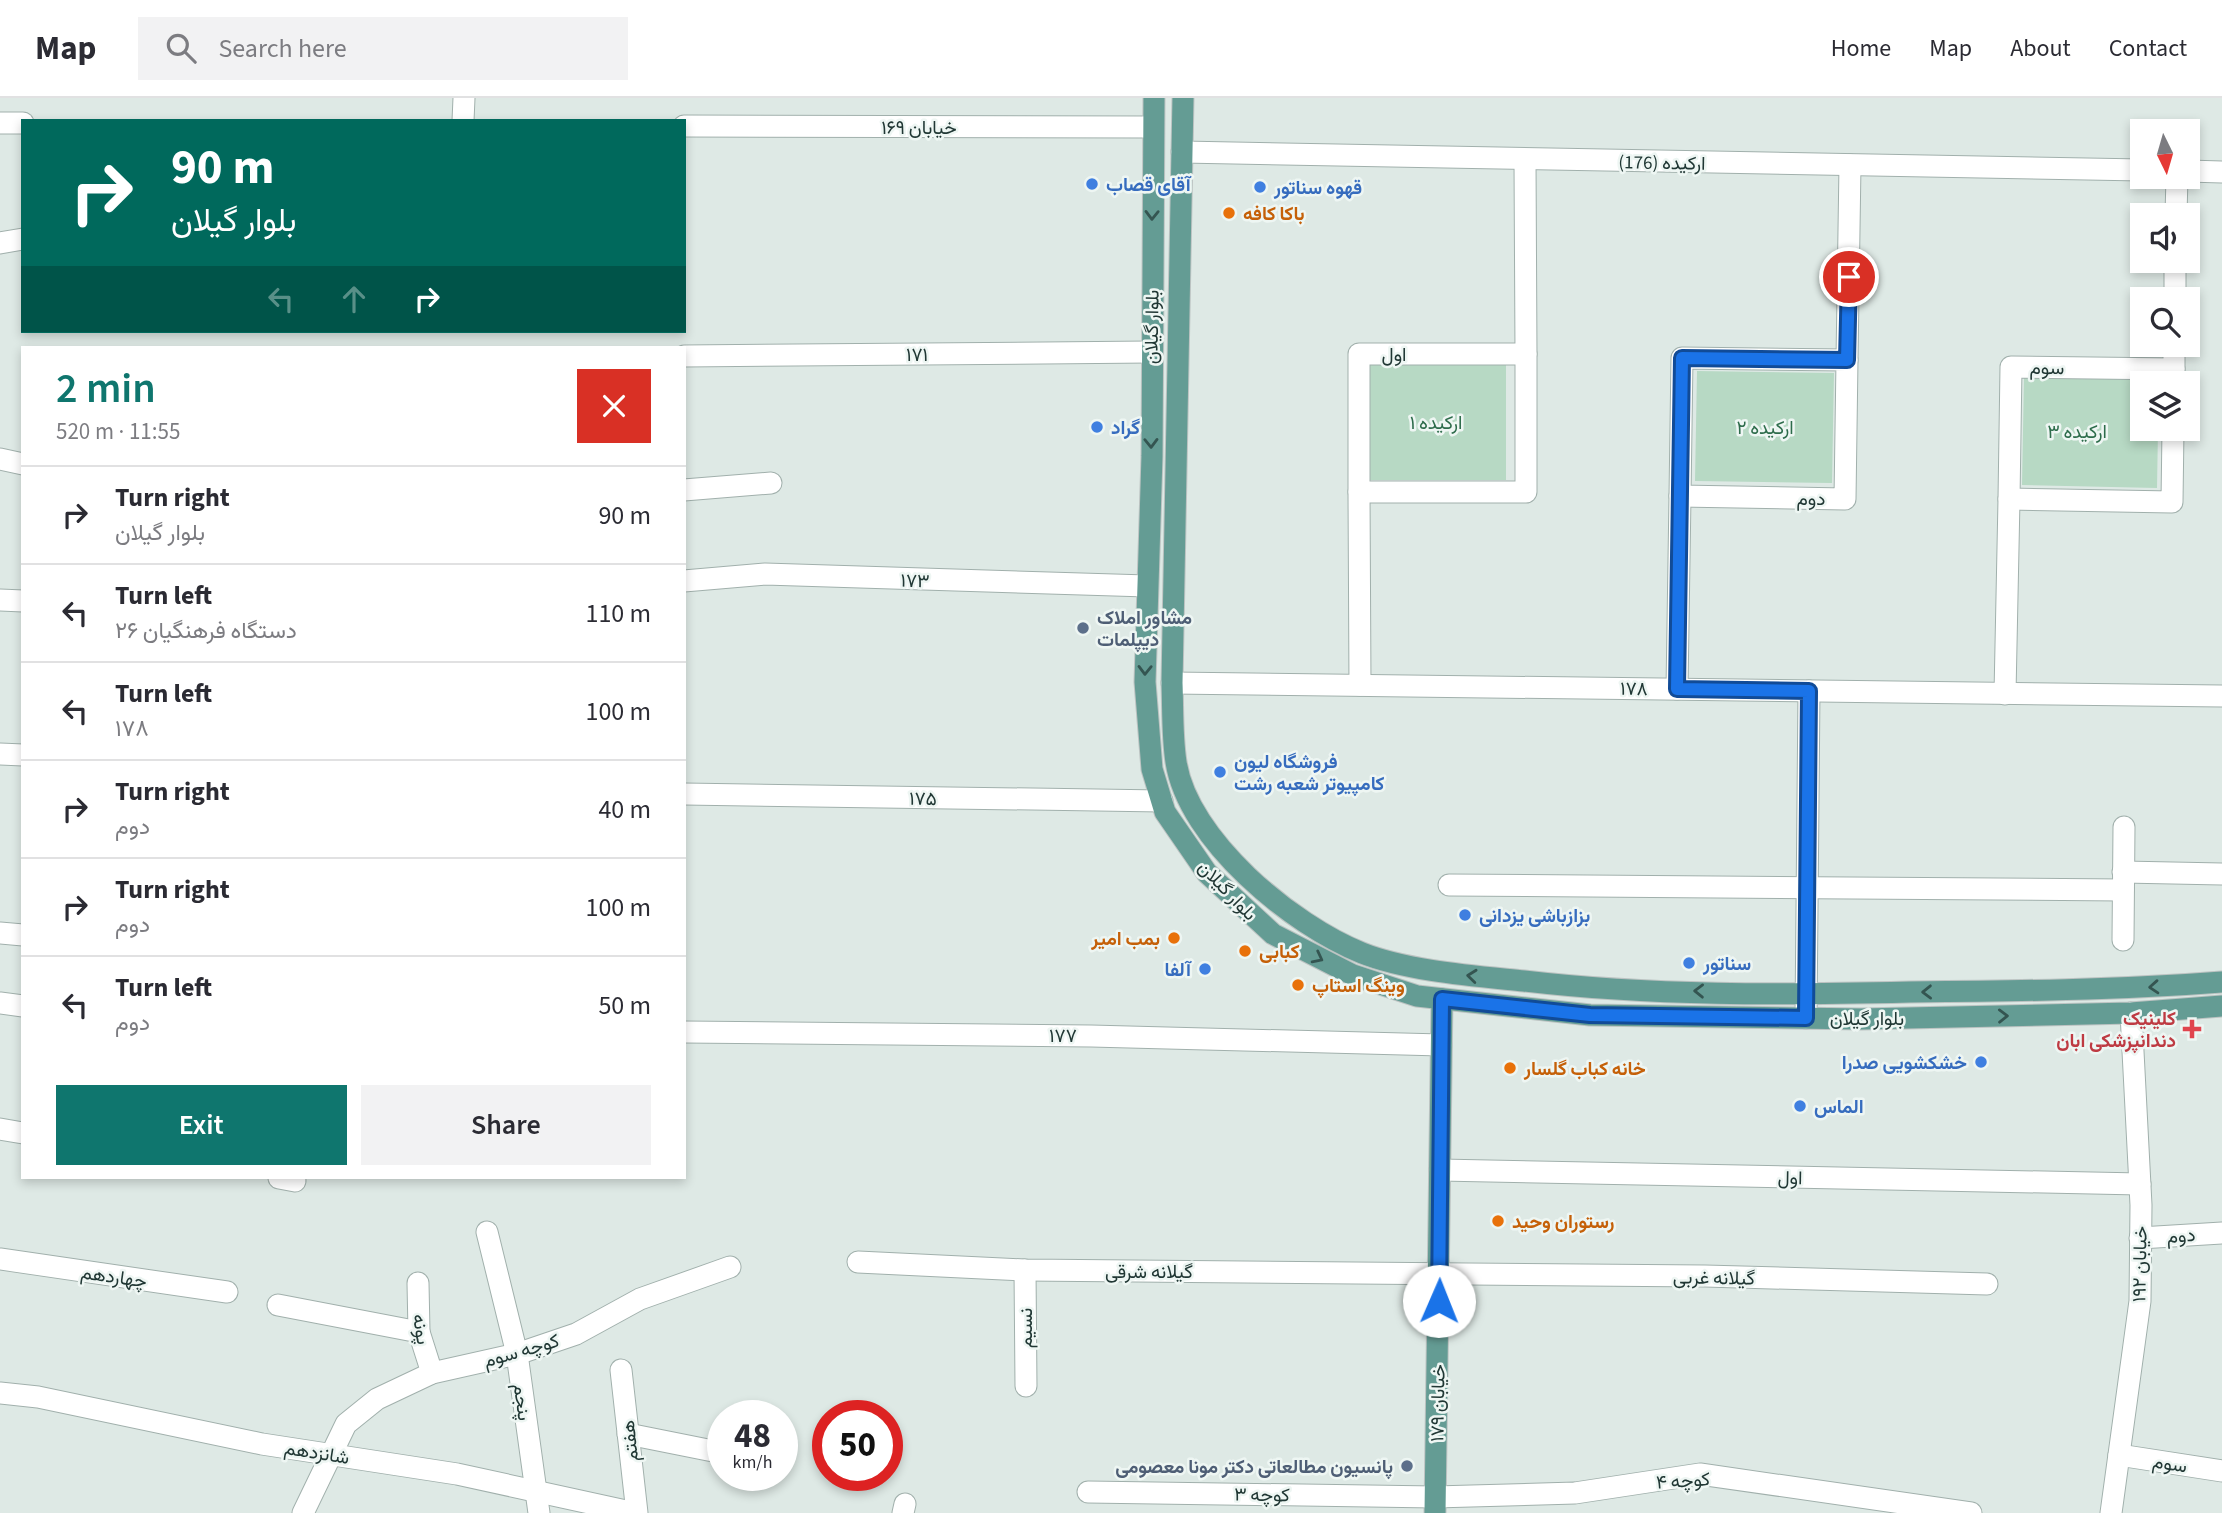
<!DOCTYPE html>
<html lang="en">
<head>
<meta charset="utf-8">
<style>
	:root { --surface:#fff; --page:#f2f2f3; --text:#2b2b33; --muted:#7c7c81; --line:#e1e1e2; --accent:#0f766e }
	body { margin:0; font-family:"Source Sans 3",Vazirmatn,sans-serif; background:var(--page); color:var(--text); height:100vh; display:flex; flex-direction:column; font-size:26px; white-space:nowrap }
	* { box-sizing:border-box; margin:0 }
	p { font-size:23px; color:var(--muted) }
	.icon { flex:none; width:38px; height:38px; fill:none; stroke:currentColor; stroke-width:2; stroke-linecap:round; stroke-linejoin:round }
	.map { position:relative; flex:1; overflow:hidden }
	.details { position:absolute; left:21px; top:248px; width:665px; height:833px; display:flex; flex-direction:column; background:var(--surface); border-radius:0px; box-shadow:0 4px 10px #0003 }
	.details>* { flex:none }
	.guide { position:absolute; left:21px; top:21px; width:665px; height:214px; border-radius:0px; box-shadow:0 4px 10px #0003; background:#00695c; color:#fff; overflow:hidden }
	.needle { width:46px; rotate:175deg }
	.controls { position:absolute; left:2130px; top:21px; display:grid; gap:14px }
	.controls a { display:grid; place-items:center; width:70px; height:70px; border-radius:0px; background:var(--surface); box-shadow:0 4px 10px #0003; font-size:35px }
	.speed { position:absolute; left:707px; top:1302px; display:flex; gap:14px; font-size:35px; font-weight:700; text-align:center }
	.speed>* { display:grid; place-content:center; width:91px; height:91px; border-radius:50%; background:var(--surface); box-shadow:0 4px 10px #0003; line-height:1 }
	.speed small { font-size:18px; font-weight:400 }
	.speed .limit { border:10px solid #d22; background:#fff; color:#111 }
	.pin { position:absolute; display:grid; place-items:center; width:60px; height:60px; color:#fff; margin:-30px; border:4px solid #fff; border-radius:50%; box-shadow:0 2px 7px #0007 }
	.me { position:absolute; width:77px; margin:-38px; rotate:1deg; stroke-linejoin:round; filter:drop-shadow(0 0 5px #0008) }
	.turn { display:flex; align-items:center; gap:24px; height:147px; padding:0 35px; font-size:32px }
	.turn .icon { width:91px; height:91px; stroke-width:2.5 }
	.turn b { display:block; font-size:49px; line-height:60px }
	.lanes { display:flex; align-items:center; height:66px; padding:0 35px; background:#0003; justify-content:center; gap:35px; direction:ltr }
	.lanes .off { opacity:.35 }
	.round { display:grid; place-items:center; flex:none; width:74px; height:74px; border-radius:0px; background:var(--page) }
	.headline { display:flex; align-items:center; justify-content:space-between; height:119px; padding:0 35px }
	h1 { font-size:42px; font-weight:600; line-height:52px; color:var(--accent) }
	.button { display:flex; gap:14px; margin-top:auto; padding:14px 35px }
	.button a { flex:1; height:80px; border-radius:0px; background:var(--accent); color:#fff; font-size:28px; font-weight:600; line-height:80px; text-align:center }
	.button a+a { background:var(--page); color:var(--text) }
	ul { padding:0; list-style:none }
	li { display:flex; align-items:center; gap:21px; height:98px; padding:0 35px; border-top:2px solid var(--line) }
	li div { flex:1 }
	li b { display:block; font-size:26px }
	li em { font-style:normal }
	header { display:flex; align-items:center; gap:42px; box-sizing:border-box; height:98px; padding:0 35px; background:var(--surface); border-bottom:2px solid var(--line) }
	header strong { font-size:33px }
	nav { display:flex; gap:38px; margin-inline-start:auto; font-size:24px }
	.search { width:490px; height:63px; background:var(--page); display:flex; align-items:center; gap:18px; box-sizing:border-box; padding:0 24px; border-radius:0px; color:var(--muted); font-size:26px }
	.map>svg:first-child { display:block }
	.green { fill:#b7d9c4 }
	.lines { fill:none; stroke-linecap:round; stroke-linejoin:round }
	.minor-casing { stroke:#a1b0ac; stroke-width:23 }
	.major-casing { stroke:#bcc3c2; stroke-width:23 }
	.minor { stroke:#fff; stroke-width:21 }
	.major { stroke:#649c94; stroke-width:21 }
	.oneway { stroke:#345551 }
	.route-casing { stroke:#114b97; stroke-width:18 }
	.route { stroke:#1a73e8; stroke-width:12 }
	.shop-dot { fill:#3f7fe0; stroke:#eef6f3; stroke-width:2.5 }
	.food-dot { fill:#e8710a; stroke:#eef6f3; stroke-width:2.5 }
	.service-dot { fill:#5c6f8a; stroke:#eef6f3; stroke-width:2.5 }
	.health-dot { fill:#e0444e; stroke:#eef6f3; stroke-width:2.5 }
	.labels { text-anchor:middle; stroke-width:5; stroke-linejoin:round; paint-order:stroke }
	.street-label { font-size:19px; fill:#203734; stroke:#eef6f3 }
	.shop-label { font-size:19px; font-weight:bold; fill:#366cbe; stroke:#eef6f3; text-anchor:start }
	.food-label { font-size:19px; font-weight:bold; fill:#c56008; stroke:#eef6f3; text-anchor:start }
	.park-label { font-size:19px; fill:#2d6c4b; stroke:#eef6f3 }
	.service-label { font-size:19px; font-weight:bold; fill:#4e5e75; stroke:#eef6f3; text-anchor:start }
	.health-label { font-size:19px; font-weight:bold; fill:#be3a42; stroke:#eef6f3; text-anchor:end }
</style>
</head>
<body>
<header>
<strong>Map</strong>
<div class="search"><svg class="icon" aria-label="search" viewBox="0 0 24 24"><circle cx="10" cy="10" r="6"/><path d="M15 15l6 6"/></svg>Search here</div>
<nav><a>Home</a><a>Map</a><a>About</a><a>Contact</a></nav>
</header>
<div class="map">
<svg width="2222" height="1415" viewBox="0 0 2222 1415">
	<rect width="100%" height="100%" fill="#dee9e5"/>
	<!-- green -->
	<g class="green">
		<polygon points="1367,266 1506,266 1506,382 1366,382"/>
		<polygon points="1697,273 1834,275 1832,385 1695,383"/>
		<polygon points="2024,279 2159,281 2159,285 2142,285 2142,331 2158,331 2157,390 2022,387"/>
	</g>
	<g class="lines">
		<defs>
			<g id="minor">
				<polyline points="463,23 464,0"/>
				<polyline points="0,25 23,25"/>
				<polyline points="684,28 1153,29"/>
				<polyline points="1182,54 2142,72"/>
				<polyline points="1525,62 1526,256"/>
				<polyline points="2188,73 2222,74"/>
				<polyline points="2176,117 2177,79"/>
				<polyline points="0,145 23,141"/>
				<polyline points="2175,201 2175,163"/>
				<rect x="1359" y="256" width="167" height="138"/>
				<polyline points="684,258 1150,254"/>
				<polygon points="1682,260 1847,262 1845,401 1680,398"/>
				<polyline points="1847,262 1850,67"/>
				<polyline points="2174,271 2174,247"/>
				<polyline points="2173,331 2172,404 2009,401 2011,269 2174,271 2173,285"/>
				<polyline points="0,361 23,366"/>
				<polyline points="684,392 771,385"/>
				<polyline points="1359,394 1360,587"/>
				<polyline points="684,483 765,476 1147,488"/>
				<polyline points="0,502 23,503"/>
				<polyline points="1172,585 2222,598"/>
				<polyline points="1677,591 1680,398"/>
				<polyline points="2005,596 2009,401"/>
				<polyline points="0,656 23,657"/>
				<polyline points="684,696 1162,703"/>
				<polyline points="2123,774 2222,776"/>
				<polyline points="1449,787 2123,792"/>
				<polyline points="0,835 23,837"/>
				<polyline points="2123,842 2124,729"/>
				<polyline points="0,905 23,908"/>
				<polyline points="1806,920 1809,593"/>
				<polyline points="684,934 1091,938 1441,947"/>
				<polyline points="0,1031 23,1035"/>
				<polyline points="1440,1072 2140,1086"/>
				<polyline points="279,1080 295,1083"/>
				<polyline points="487,1134 517,1256 539,1415"/>
				<polyline points="2140,1140 2222,1135"/>
				<polyline points="0,1161 227,1194"/>
				<polyline points="858,1164 1025,1172 1705,1178 1987,1186"/>
				<polyline points="1025,1172 1026,1288"/>
				<polyline points="418,1185 419,1234 432,1275"/>
				<polyline points="278,1207 419,1234"/>
				<polyline points="621,1272 637,1415"/>
				<polyline points="0,1295 38,1299 262,1346 457,1376 635,1415"/>
				<polyline points="628,1336 723,1355"/>
				<polyline points="2119,1357 2222,1373"/>
				<polyline points="1088,1394 1435,1399 1575,1395 1700,1376 1971,1415"/>
				<polyline points="303,1415 346,1326 377,1301 432,1275 517,1256 576,1236 640,1201 730,1169"/>
				<polyline points="903,1415 905,1406"/>
				<polyline points="2111,1415 2140,1203 2141,1107 2131,915"/>
			</g>
			<g id="major">
				<polyline points="1154,0 1152,358 1145,584 1152,671 1165,714 1207,775 1273,836 1353,877 1417,898 1590,917 1861,921 2131,915 2222,908"/>
				<path d="M1183,0L1172,585C1173,611 1172,638 1176,664C1188,742 1292,827 1362,855C1407,873 1476,878 1524,883C1652,898 1782,897 1910,894C2014,893 2118,892 2222,884"/>
				<polyline points="1435,1415 1442,901"/>
			</g>
		</defs>
		<!-- minor casing -->
		<use href="#minor" class="minor-casing"/>
		<!-- major casing -->
		<use href="#major" class="major-casing"/>
		<!-- minor -->
		<use href="#minor" class="minor"/>
		<!-- major -->
		<use href="#major" class="major"/>
	</g>
	<!-- one-way arrows -->
	<defs><path id="oneway-chevron" d="M-2-3.5L2.5 0L-2 3.5" fill="none" stroke-width="1.6" stroke-linecap="round" stroke-linejoin="round" transform="scale(1.75)"/></defs>
	<g class="oneway">
		<use href="#oneway-chevron" transform="translate(1152 117) rotate(91)"/>
		<use href="#oneway-chevron" transform="translate(1151 345) rotate(89)"/>
		<use href="#oneway-chevron" transform="translate(1145 572) rotate(91)"/>
		<use href="#oneway-chevron" transform="translate(1318 860) rotate(27)"/>
		<use href="#oneway-chevron" transform="translate(1472 878) rotate(-174)"/>
		<use href="#oneway-chevron" transform="translate(2154 889) rotate(176)"/>
		<use href="#oneway-chevron" transform="translate(1699 893) rotate(-179)"/>
		<use href="#oneway-chevron" transform="translate(1927 894) rotate(179)"/>
		<use href="#oneway-chevron" transform="translate(2003 918) rotate(-1)"/>
	</g>
	<g class="lines">
		<defs>
			<polyline id="route" points="1439,1203 1442,901 1590,917 1806,920 1809,593 1677,591 1682,260 1847,262 1849,179"/>
		</defs>
		<!-- route casing -->
		<use href="#route" class="route-casing"/>
		<!-- route -->
		<use href="#route" class="route"/>
	</g>
	<!-- markers -->
	<g class="shop-dot">
		<circle cx="1092" cy="86" r="7"/>
		<circle cx="1260" cy="89" r="7"/>
		<circle cx="1097" cy="329" r="7"/>
		<circle cx="1220" cy="674" r="7"/>
		<circle cx="1465" cy="817" r="7"/>
		<circle cx="1689" cy="865" r="7"/>
		<circle cx="1205" cy="871" r="7"/>
		<circle cx="1981" cy="964" r="7"/>
		<circle cx="1800" cy="1008" r="7"/>
	</g>
	<g class="food-dot">
		<circle cx="1229" cy="115" r="7"/>
		<circle cx="1174" cy="840" r="7"/>
		<circle cx="1245" cy="853" r="7"/>
		<circle cx="1298" cy="887" r="7"/>
		<circle cx="1510" cy="970" r="7"/>
		<circle cx="1498" cy="1123" r="7"/>
	</g>
	<g class="service-dot">
		<circle cx="1083" cy="530" r="7"/>
		<circle cx="1407" cy="1368" r="7"/>
	</g>
	<path class="health-dot" d="M2188.5 920.5h7v7h7v7h-7v7h-7v-7h-7v-7h7z"/>
	<g class="labels">
		<!-- street labels -->
		<g class="street-label">
			<text x="919" y="36">خیابان ۱۶۹</text>
			<text transform="translate(1662 64) rotate(1)" y="7">ارکیده (176)</text>
			<text transform="translate(1151 229) rotate(-89)" y="7">بلوار گیلان</text>
			<text x="917" y="263">۱۷۱</text>
			<text x="1394" y="263">اول</text>
			<text transform="translate(2047 269) rotate(1)" y="7">سوم</text>
			<text transform="translate(1811 400) rotate(1)" y="7">دوم</text>
			<text transform="translate(915 482) rotate(2)" y="7">۱۷۳</text>
			<text transform="translate(1634 590) rotate(1)" y="7">۱۷۸</text>
			<text transform="translate(923 700) rotate(1)" y="7">۱۷۵</text>
			<text transform="translate(1228 792) rotate(46)" y="7">بلوار گیلان</text>
			<text x="1867" y="927">بلوار گیلان</text>
			<text x="1063" y="944">۱۷۷</text>
			<text transform="translate(1790 1079) rotate(1)" y="7">اول</text>
			<text transform="translate(2181 1137) rotate(-4)" y="7">دوم</text>
			<text transform="translate(2139 1166) rotate(-89)" y="7">خیابان ۱۹۲</text>
			<text x="1149" y="1180">گیلانه شرقی</text>
			<text transform="translate(114 1178) rotate(8)" y="7">چهاردهم</text>
			<text transform="translate(1714 1179) rotate(1)" y="7">گیلانه غربی</text>
			<text transform="translate(1025 1230) rotate(-90)" y="7">نسیم</text>
			<text transform="translate(422 1231) rotate(81)" y="7">پونه</text>
			<text transform="translate(521 1252) rotate(-16)" y="7">کوچه سوم</text>
			<text transform="translate(523 1304) rotate(82)" y="7">پنجم</text>
			<text transform="translate(1437 1305) rotate(-89)" y="7">خیابان ۱۷۹</text>
			<text transform="translate(629 1343) rotate(-96)" y="7">هفتم</text>
			<text transform="translate(317 1354) rotate(9)" y="7">شانزدهم</text>
			<text transform="translate(2170 1365) rotate(9)" y="7">سوم</text>
			<text transform="translate(1683 1382) rotate(-4)" y="7">کوچه ۴</text>
			<text transform="translate(1262 1396) rotate(1)" y="7">کوچه ۳</text>
		</g>
		<!-- shop labels -->
		<g class="shop-label">
			<text x="1106" y="93">آقای قصاب</text>
			<text x="1274" y="96">قهوه سناتور</text>
			<text x="1111" y="336">گراد</text>
			<text x="1234" y="670">فروشگاه لیون<tspan x="1234" dy="22">کامپیوتر شعبه رشت</tspan></text>
			<text x="1479" y="824">بزازباشی یزدانی</text>
			<text x="1703" y="872">سناتور</text>
			<text x="1191" y="878" text-anchor="end">آلفا</text>
			<text x="1967" y="971" text-anchor="end">خشکشویی صدرا</text>
			<text x="1814" y="1015">الماس</text>
		</g>
		<!-- food labels -->
		<g class="food-label">
			<text x="1243" y="122">باکا کافه</text>
			<text x="1160" y="847" text-anchor="end">بمب امیر</text>
			<text x="1259" y="860">کبابی</text>
			<text x="1312" y="894">وینگ استاپ</text>
			<text x="1524" y="977">خانه کباب گلسار</text>
			<text x="1512" y="1130">رستوران وحید</text>
		</g>
		<!-- park labels -->
		<g class="park-label">
			<text x="1436" y="331">ارکیده ۱</text>
			<text x="1765" y="336">ارکیده ۲</text>
			<text x="2077" y="340">ارکیده ۳</text>
		</g>
		<!-- service labels -->
		<g class="service-label">
			<text x="1097" y="526">مشاور املاک<tspan x="1097" dy="22">دیپلمات</tspan></text>
			<text x="1393" y="1375" text-anchor="end">پانسیون مطالعاتی دکتر مونا معصومی</text>
		</g>
		<!-- health labels -->
		<g class="health-label">
			<text x="2176" y="927">کلینیک<tspan x="2176" dy="22">دندانپزشکی ابان</tspan></text>
		</g>
	</g>
</svg>
<div class="controls">
<a><svg class="needle" viewBox="-14 -14 28 28"><path d="M0-13l5 13h-10z" fill="#e53935"/><path d="M0 13l5-13h-10z" fill="#7c7c81"/></svg></a>
<a><svg class="icon" aria-label="sound" viewBox="0 0 24 24"><path d="M4 9h4l5-4v14l-5-4H4zM17 9q2 3 0 6"/></svg></a>
<a><svg class="icon" aria-label="search" viewBox="0 0 24 24"><circle cx="10" cy="10" r="6"/><path d="M15 15l6 6"/></svg></a>
<a><svg class="icon" aria-label="layers" viewBox="0 0 24 24"><path d="M12 4l9 5-9 5-9-5zM3 14l9 5 9-5"/></svg></a>
</div>
<div class="speed"><div>48<small>km/h</small></div><div class="limit">50</div></div>
<div class="pin" style="left:1849px;top:179px;background:#d93025"><svg class="icon" aria-label="arrive" viewBox="0 0 24 24"><path d="M6 21V4h12l-3 4 3 4H6"/></svg></div>
<svg class="me" style="left:1439px;top:1203px" viewBox="-20 -20 40 40"><circle r="19" fill="#fff"/><path d="M0-13L10 11 0 6-10 11z" fill="#1a73e8"/></svg>
<div class="guide">
<div class="turn"><svg class="icon" aria-label="right" viewBox="0 0 24 24"><path d="M7 20v-9h11M14 6l5 5-5 5"/></svg><div><b>90 m</b>بلوار گیلان</div></div>
<div class="lanes"><svg class="icon off" aria-label="left" viewBox="0 0 24 24"><path d="M17 20v-9H6M10 6l-5 5 5 5"/></svg><svg class="icon off" aria-label="ahead" viewBox="0 0 24 24"><path d="M12 20V5M6 11l6-6 6 6"/></svg><svg class="icon" aria-label="right" viewBox="0 0 24 24"><path d="M7 20v-9h11M14 6l5 5-5 5"/></svg></div>
</div>
<section class="details">
<div class="headline"><div><h1>2 min</h1><p>520 m · 11:55</p></div><a class="round" style="background:#d93025;color:#fff"><svg class="icon" aria-label="close" viewBox="0 0 24 24"><path d="M6 6l12 12M18 6L6 18"/></svg></a></div>
<ul>
<li><svg class="icon" aria-label="right" viewBox="0 0 24 24"><path d="M7 20v-9h11M14 6l5 5-5 5"/></svg><div><b>Turn right</b><p>بلوار گیلان</p></div><em>90 m</em></li>
<li><svg class="icon" aria-label="left" viewBox="0 0 24 24"><path d="M17 20v-9H6M10 6l-5 5 5 5"/></svg><div><b>Turn left</b><p>۲۶ دستگاه فرهنگیان</p></div><em>110 m</em></li>
<li><svg class="icon" aria-label="left" viewBox="0 0 24 24"><path d="M17 20v-9H6M10 6l-5 5 5 5"/></svg><div><b>Turn left</b><p>۱۷۸</p></div><em>100 m</em></li>
<li><svg class="icon" aria-label="right" viewBox="0 0 24 24"><path d="M7 20v-9h11M14 6l5 5-5 5"/></svg><div><b>Turn right</b><p>دوم</p></div><em>40 m</em></li>
<li><svg class="icon" aria-label="right" viewBox="0 0 24 24"><path d="M7 20v-9h11M14 6l5 5-5 5"/></svg><div><b>Turn right</b><p>دوم</p></div><em>100 m</em></li>
<li><svg class="icon" aria-label="left" viewBox="0 0 24 24"><path d="M17 20v-9H6M10 6l-5 5 5 5"/></svg><div><b>Turn left</b><p>دوم</p></div><em>50 m</em></li>
</ul>
<div class="button"><a>Exit</a><a>Share</a></div>
</section>
</div>
</body>
</html>
